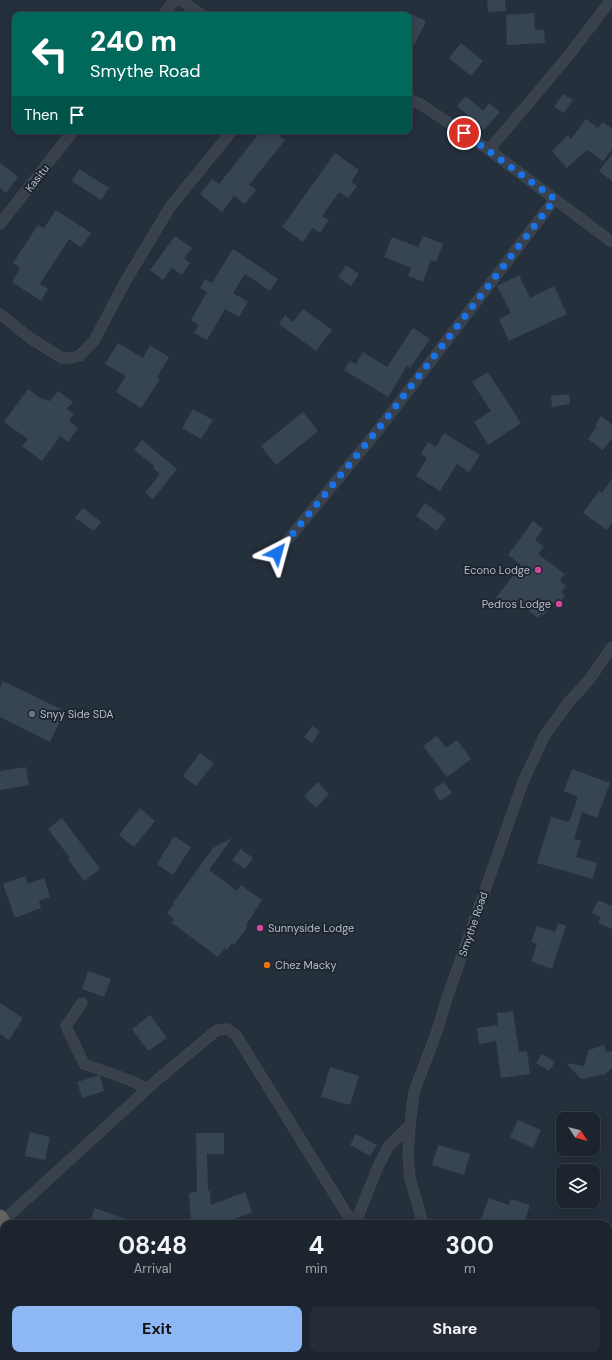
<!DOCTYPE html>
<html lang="en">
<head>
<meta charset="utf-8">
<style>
	:root { --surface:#1c242e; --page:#252c36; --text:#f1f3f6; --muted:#a0a4aa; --line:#3a414a; --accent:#8db7f5 }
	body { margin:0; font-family:"DM Sans",sans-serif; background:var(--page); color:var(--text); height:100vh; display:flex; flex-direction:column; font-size:15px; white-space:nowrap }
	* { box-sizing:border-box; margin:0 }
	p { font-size:13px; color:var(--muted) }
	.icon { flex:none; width:22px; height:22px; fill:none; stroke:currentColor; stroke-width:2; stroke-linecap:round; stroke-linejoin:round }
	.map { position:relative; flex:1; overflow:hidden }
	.details { position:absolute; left:0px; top:1220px; width:612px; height:140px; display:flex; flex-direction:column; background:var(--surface); border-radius:12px 12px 0 0; box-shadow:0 2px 10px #0003,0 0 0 1px var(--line) }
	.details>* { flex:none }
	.banner { position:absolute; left:12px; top:12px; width:400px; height:122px; border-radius:8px; box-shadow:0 2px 10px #0003,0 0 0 1px var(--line); background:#00695c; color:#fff; overflow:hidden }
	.needle { width:26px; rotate:126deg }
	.buttons { position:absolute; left:556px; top:1112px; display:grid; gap:8px }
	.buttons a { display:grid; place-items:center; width:44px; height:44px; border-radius:8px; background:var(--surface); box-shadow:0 2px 10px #0003,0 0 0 1px var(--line); font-size:20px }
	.pin { position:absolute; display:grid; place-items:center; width:34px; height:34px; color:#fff; margin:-17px; border:2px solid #fff; border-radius:50%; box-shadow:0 1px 4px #0007 }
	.me { position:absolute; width:44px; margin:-22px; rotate:39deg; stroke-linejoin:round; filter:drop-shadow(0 0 3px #0008) }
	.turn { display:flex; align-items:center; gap:14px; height:84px; padding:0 12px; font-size:18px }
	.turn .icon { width:52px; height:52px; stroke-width:2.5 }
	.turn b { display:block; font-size:28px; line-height:34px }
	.then { display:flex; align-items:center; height:38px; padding:0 12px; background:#0003; gap:8px; font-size:15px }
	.eta { display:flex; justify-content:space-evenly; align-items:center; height:68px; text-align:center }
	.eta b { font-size:24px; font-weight:700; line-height:28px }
	.button { display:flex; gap:8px; margin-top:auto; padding:8px 12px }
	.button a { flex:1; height:46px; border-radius:8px; background:var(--accent); color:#111; font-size:16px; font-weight:700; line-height:46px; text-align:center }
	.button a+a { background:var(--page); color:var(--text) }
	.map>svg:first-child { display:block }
	.green { fill:#273c3e }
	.building { fill:#374453 }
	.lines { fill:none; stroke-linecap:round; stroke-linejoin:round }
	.minor-casing { stroke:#454d59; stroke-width:11 }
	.trunk-casing { stroke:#444c58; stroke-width:17 }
	.minor { stroke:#39414d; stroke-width:10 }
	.trunk { stroke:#656462; stroke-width:16 }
	.route { stroke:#1a73e8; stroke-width:7; stroke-dasharray:0 12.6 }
	.hotel-dot { fill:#d1479c; stroke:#1e2632; stroke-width:1.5 }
	.worship-dot { fill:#6b7280; stroke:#1e2632; stroke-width:1.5 }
	.food-dot { fill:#e8710a; stroke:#1e2632; stroke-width:1.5 }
	.labels { text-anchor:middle; stroke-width:4; stroke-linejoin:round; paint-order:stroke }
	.street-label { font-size:11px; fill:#b5bcc8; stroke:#1e2632 }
	.poi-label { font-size:11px; fill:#b5bcc8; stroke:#1e2632; text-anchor:start }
</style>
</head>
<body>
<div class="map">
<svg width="612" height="1360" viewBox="0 0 612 1360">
	<rect width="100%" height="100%" fill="#25303d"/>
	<!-- green -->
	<polygon class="green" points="608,1326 612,1327 612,1360 424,1360 430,1356 608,1356"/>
	<!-- building -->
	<g class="building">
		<polygon points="487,0 505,0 506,11 488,12"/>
		<polygon points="409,13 426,21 409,55"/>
		<polygon points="534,13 535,30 544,30 545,43 507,45 506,15"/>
		<polygon points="461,43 483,61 471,76 449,58"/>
		<polygon points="563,94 573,100 564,113 554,107"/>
		<polygon points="466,96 483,111 489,103 500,112 484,130 457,106"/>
		<polygon points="586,119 598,128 603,122 612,129 612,149 603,161 587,150 567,168 552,151 568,135 571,139"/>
		<polygon points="261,131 273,131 285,140 249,185 256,190 245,204 234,196 222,212 200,194 212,179 219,184"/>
		<polygon points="335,153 359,170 351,182 357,186 348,198 339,192 322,216 329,220 320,233 313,228 303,242 282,227"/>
		<polygon points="612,154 612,181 599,171"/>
		<polygon points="0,163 18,177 6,193 0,188"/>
		<polygon points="79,169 109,188 101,200 72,181"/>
		<polygon points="56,210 91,233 81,247 69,239 40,284 48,289 41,301 12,282 20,268 13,263 38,225 44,228"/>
		<polygon points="175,236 192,248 184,258 190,263 182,275 172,268 163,280 150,270"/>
		<polygon points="423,236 443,244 436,262 431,260 423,282 408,276 411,268 384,257 392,237 418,247"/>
		<polygon points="233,249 278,279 270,291 245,274 233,293 248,302 239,317 225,309 207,340 194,333 199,325 191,320 207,292 200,288 205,279 212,283"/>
		<polygon points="346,265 359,274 351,286 338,277"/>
		<polygon points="519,275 530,298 554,286 567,314 509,341 499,319 511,313 497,286"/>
		<polygon points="303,309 332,330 316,351 279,324 285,315 293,322"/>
		<polygon points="413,328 430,339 410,368 407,366 388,397 344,370 350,361 356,364 363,352 387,367"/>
		<polygon points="118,343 143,358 150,345 169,357 157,377 160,379 141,408 116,392 126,376 105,364"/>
		<polygon points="488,372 521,423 488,445 474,422 491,411 472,382"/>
		<polygon points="28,389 40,398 50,401 58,391 73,402 67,409 74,414 69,421 78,428 68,442 60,436 42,461 22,446 28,439 4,422"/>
		<polygon points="569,394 570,404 552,407 551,396"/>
		<polygon points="193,409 213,420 201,439 182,428"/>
		<polygon points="303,412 318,431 276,465 261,446"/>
		<polygon points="601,416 612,425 612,438 603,450 588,439 597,426 595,425"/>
		<polygon points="444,433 480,455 469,472 457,464 440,491 416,476 427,458 421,454 428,442 436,447"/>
		<polygon points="142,440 177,469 153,499 145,493 160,474 153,468 154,466 134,450"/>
		<polygon points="612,478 612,522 607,530 583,513 599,491 602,493"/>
		<polygon points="425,503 446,518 437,531 416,516"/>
		<polygon points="83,508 101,522 94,531 75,518"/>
		<polygon points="533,521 543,529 535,540 544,547 538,554 565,574 560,581 566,586 561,592 565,595 559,604 555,601 544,615 541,614 538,618 518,602 512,610 496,598 521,565 508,555"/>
		<polygon points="3,681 65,711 50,742 0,717 0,688"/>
		<polygon points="312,726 320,731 312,743 304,737"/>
		<polygon points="437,736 446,748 457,740 471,759 447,777 423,746"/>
		<polygon points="200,753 214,763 196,786 183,776"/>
		<polygon points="26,767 29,785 0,790 0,771"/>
		<polygon points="572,769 610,783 597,818 582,812 574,839 581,841 576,857 597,863 593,879 537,863 551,817 569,822 578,797 564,791"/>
		<polygon points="318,782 329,794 316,808 304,796"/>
		<polygon points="444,782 452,793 440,801 433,789"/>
		<polygon points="140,808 155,821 134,847 119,835"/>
		<polygon points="62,818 100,869 84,881 68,859 70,858 48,829"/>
		<polygon points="174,836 191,847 173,875 157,864"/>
		<polygon points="232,838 209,870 237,891 241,885 262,900 246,925 248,926 234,945 232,943 227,950 225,948 218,957 172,923 174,919 167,913 174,904 173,903 213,848"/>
		<polygon points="241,849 253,858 245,869 232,860"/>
		<polygon points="25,876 28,884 44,878 50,897 39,901 41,908 15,918 3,884"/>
		<polygon points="598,900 612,906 612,929 598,923 601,917 592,913"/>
		<polygon points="558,923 566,926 552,969 531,961 537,944 531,942 537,926 555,932"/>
		<polygon points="88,971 111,979 104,997 82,989"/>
		<polygon points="0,1003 23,1018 9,1040 0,1034"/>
		<polygon points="513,1011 519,1052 527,1051 530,1074 501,1078 496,1041 479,1044 477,1028 498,1025 497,1013"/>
		<polygon points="150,1015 167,1038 148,1051 132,1029"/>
		<polygon points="604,1045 606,1052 612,1051 612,1068 605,1074 581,1079 566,1063 584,1066 589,1050"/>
		<polygon points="542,1054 555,1062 549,1071 536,1063"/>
		<polygon points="330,1067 359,1076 350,1105 321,1097"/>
		<polygon points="97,1076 100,1076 104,1091 82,1098 77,1082"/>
		<polygon points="518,1120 541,1130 533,1148 510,1137"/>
		<polygon points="30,1132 50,1137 45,1160 25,1156"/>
		<polygon points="196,1133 224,1133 224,1154 207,1154 208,1191 210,1191 211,1205 245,1192 252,1212 235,1219 237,1224 191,1224 189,1193 197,1192"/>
		<polygon points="356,1134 377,1145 370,1156 350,1145"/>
		<polygon points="438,1145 470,1154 464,1175 432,1165"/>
		<polygon points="489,1198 509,1205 511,1199 530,1205 524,1224 479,1224"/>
		<polygon points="95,1208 136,1223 136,1224 89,1224"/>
	</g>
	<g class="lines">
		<defs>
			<g id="minor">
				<polyline points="181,0 202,15"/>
				<polyline points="163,15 175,0"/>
				<polyline points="409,99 422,105 489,150 612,242"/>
				<polyline points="489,150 569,55 611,0"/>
				<polyline points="0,224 73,131"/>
				<polyline points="0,314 30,338 62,358 70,358 79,356 94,341 125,282 170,207 232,131"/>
				<polyline points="277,553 379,429 555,199"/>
				<path d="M82,1003L66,1026L84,1064C104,1072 128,1077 147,1089"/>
				<polyline points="2,1222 157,1080 217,1030 227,1029 236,1035 353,1224"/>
				<polyline points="355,1224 377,1169 388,1147 410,1125"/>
				<polyline points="423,1224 410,1178 408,1153 410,1125 414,1092 437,1031 447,998 523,782 545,735 568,703 589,680 612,647"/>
				<polyline points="608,1316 612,1318"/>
				<polyline points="86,1356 89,1360"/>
				<polyline points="133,1360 136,1360"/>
				<polyline points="178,1360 184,1356"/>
				<polyline points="396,1360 400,1356"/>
			</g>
			<g id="trunk">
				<polyline points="0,1218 4,1225"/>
				<polyline points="0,1353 4,1342"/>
			</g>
		</defs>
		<!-- minor casing -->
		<use href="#minor" class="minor-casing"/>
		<!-- trunk casing -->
		<use href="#trunk" class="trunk-casing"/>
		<!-- minor -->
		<use href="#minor" class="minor"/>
		<!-- trunk -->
		<use href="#trunk" class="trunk"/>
	</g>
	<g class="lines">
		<!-- route -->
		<polyline class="route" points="277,553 379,428 555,199 464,133"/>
	</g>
	<!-- markers -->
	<g class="hotel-dot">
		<circle cx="538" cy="570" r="4"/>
		<circle cx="559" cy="604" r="4"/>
		<circle cx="260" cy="928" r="4"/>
	</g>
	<circle class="worship-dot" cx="32" cy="714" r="4"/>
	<circle class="food-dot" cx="267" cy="965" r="4"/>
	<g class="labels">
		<!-- street labels -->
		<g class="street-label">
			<text transform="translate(37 178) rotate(-52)" y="4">Kasitu</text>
			<text transform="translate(473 924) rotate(-71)" y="4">Smythe Road</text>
		</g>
		<!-- poi labels -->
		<g class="poi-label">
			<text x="530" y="574" text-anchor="end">Econo Lodge</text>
			<text x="551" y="608" text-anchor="end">Pedros Lodge</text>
			<text x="40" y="718">Snyy Side SDA</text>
			<text x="268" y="932">Sunnyside Lodge</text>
			<text x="275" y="969">Chez Macky</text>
		</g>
	</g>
</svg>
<div class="buttons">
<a><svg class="needle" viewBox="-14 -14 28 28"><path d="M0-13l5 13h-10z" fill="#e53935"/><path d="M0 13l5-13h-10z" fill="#a0a4aa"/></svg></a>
<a><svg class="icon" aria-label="layers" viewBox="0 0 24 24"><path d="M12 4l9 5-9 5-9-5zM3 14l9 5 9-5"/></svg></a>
</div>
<div class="pin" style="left:464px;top:133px;background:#d93025"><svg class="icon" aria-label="arrive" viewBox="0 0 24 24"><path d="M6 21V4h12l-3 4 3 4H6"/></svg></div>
<svg class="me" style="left:277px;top:553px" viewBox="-20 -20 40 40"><path d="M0-17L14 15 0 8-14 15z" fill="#1a73e8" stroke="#fff" stroke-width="4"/></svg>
<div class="banner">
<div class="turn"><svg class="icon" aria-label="left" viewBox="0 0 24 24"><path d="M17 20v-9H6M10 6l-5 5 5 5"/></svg><div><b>240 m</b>Smythe Road</div></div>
<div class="then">Then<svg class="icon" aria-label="arrive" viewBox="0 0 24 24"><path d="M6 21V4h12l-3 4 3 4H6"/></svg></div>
</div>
<section class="details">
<div class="eta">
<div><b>08:48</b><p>Arrival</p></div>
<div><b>4</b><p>min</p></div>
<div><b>300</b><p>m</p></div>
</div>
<div class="button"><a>Exit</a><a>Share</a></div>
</section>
</div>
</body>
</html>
